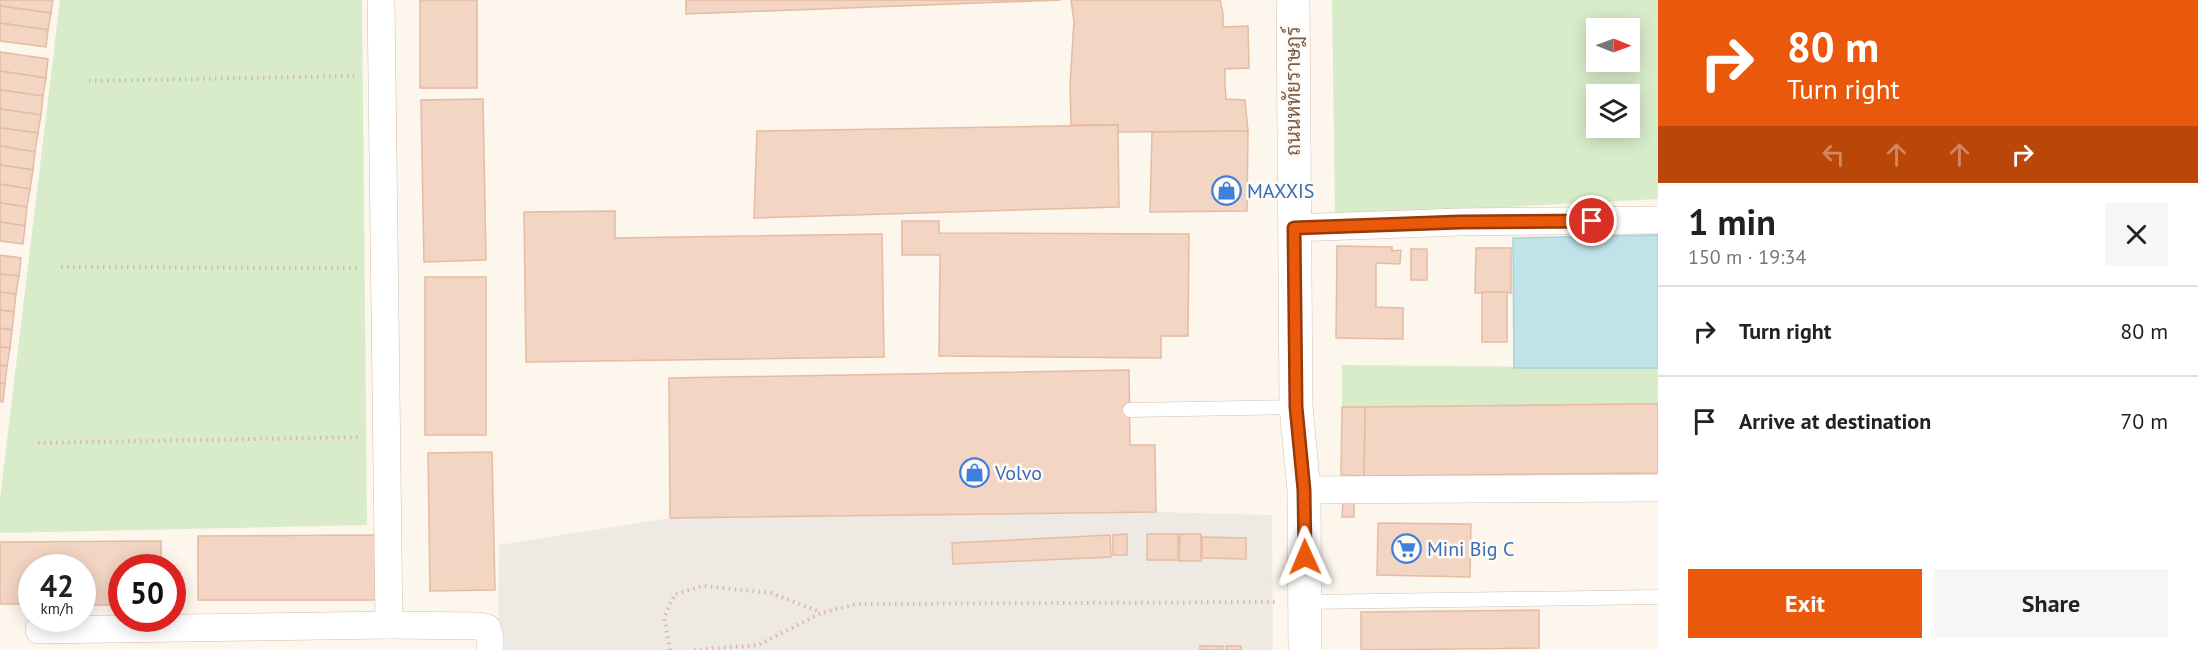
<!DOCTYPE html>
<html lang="en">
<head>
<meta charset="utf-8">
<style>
	:root { --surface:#fff; --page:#f6f6f6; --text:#222; --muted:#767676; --line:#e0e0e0; --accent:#ea580c }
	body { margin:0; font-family:"PT Sans",Sarabun,sans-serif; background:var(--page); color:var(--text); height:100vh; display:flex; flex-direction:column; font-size:22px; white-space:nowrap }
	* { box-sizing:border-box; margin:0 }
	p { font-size:20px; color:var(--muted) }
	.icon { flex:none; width:33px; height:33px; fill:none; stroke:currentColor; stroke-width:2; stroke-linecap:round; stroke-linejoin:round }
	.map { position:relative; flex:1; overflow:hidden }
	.drawer { display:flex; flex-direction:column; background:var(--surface); width:540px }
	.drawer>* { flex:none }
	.banner { background:#ea580c; color:#fff; overflow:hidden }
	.needle { width:39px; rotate:91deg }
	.buttons { position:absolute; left:1586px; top:18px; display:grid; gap:12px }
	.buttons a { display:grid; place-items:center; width:54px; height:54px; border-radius:0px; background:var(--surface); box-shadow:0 3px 15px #0003; font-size:30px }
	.speed { position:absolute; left:18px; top:554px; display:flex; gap:12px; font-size:30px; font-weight:700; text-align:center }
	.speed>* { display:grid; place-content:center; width:78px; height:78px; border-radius:50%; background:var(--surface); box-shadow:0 3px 15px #0003; line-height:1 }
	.speed small { font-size:15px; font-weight:400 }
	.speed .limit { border:9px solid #d22; background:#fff; color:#111 }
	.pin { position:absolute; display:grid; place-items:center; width:51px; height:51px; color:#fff; margin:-26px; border:3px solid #fff; border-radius:50%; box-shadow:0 2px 6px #0007 }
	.me { position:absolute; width:66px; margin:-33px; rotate:359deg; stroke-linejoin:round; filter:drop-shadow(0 0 4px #0008) }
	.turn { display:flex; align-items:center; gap:21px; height:126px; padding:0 30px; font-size:27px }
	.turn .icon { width:78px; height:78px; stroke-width:2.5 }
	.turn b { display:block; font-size:42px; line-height:51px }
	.lanes { display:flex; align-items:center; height:57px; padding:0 30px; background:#0003; justify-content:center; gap:30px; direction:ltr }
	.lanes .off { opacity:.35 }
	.round { display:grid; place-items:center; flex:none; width:63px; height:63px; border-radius:0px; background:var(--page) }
	.headline { display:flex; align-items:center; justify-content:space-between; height:102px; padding:0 30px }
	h1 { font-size:36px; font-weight:600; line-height:45px }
	.action { display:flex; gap:12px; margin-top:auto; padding:12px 30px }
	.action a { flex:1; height:69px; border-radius:0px; background:var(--accent); color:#fff; font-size:24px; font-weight:600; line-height:69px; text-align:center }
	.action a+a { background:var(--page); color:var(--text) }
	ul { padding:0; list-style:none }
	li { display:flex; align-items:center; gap:18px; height:90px; padding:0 30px; border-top:2px solid var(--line) }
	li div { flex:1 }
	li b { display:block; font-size:22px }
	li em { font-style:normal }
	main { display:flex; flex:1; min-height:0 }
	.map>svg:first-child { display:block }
	.industrial { fill:#efe9e4 }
	.green { fill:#d8ecc9; fill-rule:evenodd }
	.water { fill:#bfe3e8; stroke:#a5d3da; stroke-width:1.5 }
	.building { fill:#f3d5c3; stroke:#e6bba3; stroke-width:1.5 }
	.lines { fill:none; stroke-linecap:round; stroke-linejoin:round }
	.lane-casing { stroke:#d1beb0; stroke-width:15 }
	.street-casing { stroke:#d1beb0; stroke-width:28 }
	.secondary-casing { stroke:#d6c0b0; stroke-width:34 }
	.path { stroke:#d9b8a5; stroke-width:4; stroke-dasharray:1.5 4.5; stroke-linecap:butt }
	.lane { stroke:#fff; stroke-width:14 }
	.street { stroke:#fff; stroke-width:27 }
	.secondary { stroke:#fff; stroke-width:33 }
	.route-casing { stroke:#983908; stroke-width:15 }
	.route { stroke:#ea580c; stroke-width:10 }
	.labels { text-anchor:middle; stroke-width:5; stroke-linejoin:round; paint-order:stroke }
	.street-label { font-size:20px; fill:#7a5c4d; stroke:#fffaf3 }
	.shop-label { font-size:20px; fill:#366cbe; stroke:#fffaf3; text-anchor:start }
</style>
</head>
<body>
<main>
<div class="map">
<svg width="1658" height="650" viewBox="0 0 1658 650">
	<rect width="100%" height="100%" fill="#fdf6ec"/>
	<!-- industrial -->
	<polygon class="industrial" points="1156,512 1272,515 1273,650 498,650 499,545 670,518"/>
	<!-- green -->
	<g class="green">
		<polygon points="60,0 362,0 367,525 0,533 0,499"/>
		<path d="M1332,0H1658V199L1335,216ZM1596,28H1629V62H1596ZM1596,94H1629V128H1596Z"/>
		<polygon points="1342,365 1658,368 1658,404 1342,407"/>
	</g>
	<!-- water -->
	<polygon class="water" points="1658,235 1658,368 1514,368 1513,238"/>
	<!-- building -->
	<g class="building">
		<polygon points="0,0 53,0 51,13 0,6"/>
		<rect x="420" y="0" width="57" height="88"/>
		<polygon points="686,0 1061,0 686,14"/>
		<polygon points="1071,0 1220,0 1223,13 1223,27 1248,26 1249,68 1225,69 1225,85 1226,99 1245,100 1248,131 1118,132 1118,125 1071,125 1070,85 1074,21"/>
		<polygon points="0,6 51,13 48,30 0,23"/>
		<polygon points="0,23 48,30 46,47 0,41"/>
		<polygon points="0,52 48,59 46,78 0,71"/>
		<polygon points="0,71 46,78 43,96 0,90"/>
		<polygon points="0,90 43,96 41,115 0,109"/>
		<polygon points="483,99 486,260 424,262 421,100"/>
		<polygon points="0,109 41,115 38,133 0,128"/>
		<polygon points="1118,125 1119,207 754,218 757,131"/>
		<polygon points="0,128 38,133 35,152 0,146"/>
		<polygon points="1248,131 1247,211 1150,212 1152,132"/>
		<polygon points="0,146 35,152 33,170 0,165"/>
		<polygon points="0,165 33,170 30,189 0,184"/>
		<polygon points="0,184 30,189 27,207 0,203"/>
		<polygon points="0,203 27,207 25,226 0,222"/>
		<polygon points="615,211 615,238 882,234 884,357 526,362 524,212"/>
		<polygon points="902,221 939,221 939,233 1189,234 1188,336 1161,336 1161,358 939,356 940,255 902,255"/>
		<polygon points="0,222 25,226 23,244 0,241"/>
		<polygon points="1337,246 1392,247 1392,251 1401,250 1400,264 1376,263 1376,307 1403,308 1403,339 1336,338"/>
		<polygon points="1476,248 1511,248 1511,293 1475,293"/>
		<rect x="1411" y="249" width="16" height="31"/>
		<polygon points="0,255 21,258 19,276 0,274"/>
		<polygon points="0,274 19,276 16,294 0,292"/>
		<rect x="425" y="277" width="61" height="158"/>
		<polygon points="0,292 16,294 14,312 0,310"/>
		<rect x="1482" y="292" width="25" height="50"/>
		<polygon points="0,310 14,312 12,330 0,328"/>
		<polygon points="0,328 12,330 10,348 0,347"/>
		<polygon points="0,347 10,348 7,366 0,365"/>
		<polygon points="0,365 7,366 5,384 0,383"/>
		<polygon points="1129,370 1130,445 1155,445 1156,512 670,518 669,378"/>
		<polygon points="0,383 5,384 3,402 0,401"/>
		<polygon points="1633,404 1658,404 1658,473 1364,476 1365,407"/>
		<polygon points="1342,407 1365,407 1364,476 1341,475"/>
		<polygon points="492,452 495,590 430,591 428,453"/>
		<polygon points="1343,500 1354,500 1354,517 1342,517"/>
		<polygon points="1378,523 1471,524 1470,577 1377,575"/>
		<polygon points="1127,534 1127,555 1113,555 1113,535"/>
		<rect x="1147" y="534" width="31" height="26"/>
		<polygon points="1180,534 1201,534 1201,561 1179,561"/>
		<polygon points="375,535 376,600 198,600 198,536"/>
		<polygon points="1110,535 1111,557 953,564 952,543"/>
		<polygon points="1202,537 1246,538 1246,559 1202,558"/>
		<polygon points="161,541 161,567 122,567 122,605 82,605 82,567 32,567 32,604 0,604 0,542"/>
		<polygon points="1539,610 1539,648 1361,650 1361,612"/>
		<rect x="1200" y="646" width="23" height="4"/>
		<rect x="1226" y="646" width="15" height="4"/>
	</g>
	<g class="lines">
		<defs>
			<g id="lane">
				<polyline points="1130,410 1296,407"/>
				<polyline points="1306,602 1658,597"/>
			</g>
			<g id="street">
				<polyline points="1294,228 1460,222 1658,220"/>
				<polyline points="1304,490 1658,488"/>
				<polyline points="389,625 478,626 487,628 490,638 490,650"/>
				<polyline points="39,630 389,625 381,0"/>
			</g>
			<polyline id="secondary" points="1293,0 1296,407 1304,490 1305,650"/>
		</defs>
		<!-- lane casing -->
		<use href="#lane" class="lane-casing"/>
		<!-- street casing -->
		<use href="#street" class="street-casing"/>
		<!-- secondary casing -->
		<use href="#secondary" class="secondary-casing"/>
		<!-- path -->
		<g class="path">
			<polyline points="89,81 354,76"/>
			<polyline points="61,267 357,268"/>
			<polyline points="38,443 359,437"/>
			<polyline points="670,650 664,617 675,594 703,586 771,593 820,612"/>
			<polyline points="694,650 758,645 821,613 856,604 1275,602"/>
		</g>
		<!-- lane -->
		<use href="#lane" class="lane"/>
		<!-- street -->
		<use href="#street" class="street"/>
		<!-- secondary -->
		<use href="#secondary" class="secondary"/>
	</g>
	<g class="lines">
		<defs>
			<polyline id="route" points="1305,557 1304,490 1296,407 1294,228 1460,222 1592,221"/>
		</defs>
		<!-- route casing -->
		<use href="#route" class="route-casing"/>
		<!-- route -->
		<use href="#route" class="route"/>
	</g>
	<!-- icons -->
	<defs>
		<symbol id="shop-ring" viewBox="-11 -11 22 22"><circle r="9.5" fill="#fffaf3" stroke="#3f7fe0" stroke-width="1.5"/><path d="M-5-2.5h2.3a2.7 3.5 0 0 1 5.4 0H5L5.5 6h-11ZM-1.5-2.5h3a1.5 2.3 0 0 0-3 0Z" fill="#3f7fe0"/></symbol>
		<symbol id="supermarket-ring" viewBox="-11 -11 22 22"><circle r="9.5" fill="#fffaf3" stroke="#3f7fe0" stroke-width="1.5"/><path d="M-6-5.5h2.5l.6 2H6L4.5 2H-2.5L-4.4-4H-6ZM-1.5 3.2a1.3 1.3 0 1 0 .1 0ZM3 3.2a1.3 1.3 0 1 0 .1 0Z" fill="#3f7fe0"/></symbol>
	</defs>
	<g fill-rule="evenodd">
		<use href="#shop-ring" x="1210" y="174" width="33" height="33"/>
		<use href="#shop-ring" x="958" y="456" width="33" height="33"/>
		<use href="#supermarket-ring" x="1390" y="532" width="33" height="33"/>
	</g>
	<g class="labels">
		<!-- street labels -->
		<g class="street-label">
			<text transform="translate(1293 91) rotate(-90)" y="7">ถนนหทัยราษฎร์</text>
		</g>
		<!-- shop labels -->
		<g class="shop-label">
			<text x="1247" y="198">MAXXIS</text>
			<text x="995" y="480">Volvo</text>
			<text x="1427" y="556">Mini Big C</text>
		</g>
	</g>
</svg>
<div class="buttons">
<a><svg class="needle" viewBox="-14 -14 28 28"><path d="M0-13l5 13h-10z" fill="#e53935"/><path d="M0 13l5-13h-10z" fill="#767676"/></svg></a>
<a><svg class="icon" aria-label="layers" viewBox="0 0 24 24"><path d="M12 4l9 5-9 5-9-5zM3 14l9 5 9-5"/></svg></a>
</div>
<div class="speed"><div>42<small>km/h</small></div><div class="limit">50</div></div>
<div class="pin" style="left:1592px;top:221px;background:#d93025"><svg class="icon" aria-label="arrive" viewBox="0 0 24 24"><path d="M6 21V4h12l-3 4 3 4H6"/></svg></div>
<svg class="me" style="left:1305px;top:557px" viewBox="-20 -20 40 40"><path d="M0-17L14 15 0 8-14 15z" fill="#ea580c" stroke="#fff" stroke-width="4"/></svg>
</div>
<section class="drawer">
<div class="banner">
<div class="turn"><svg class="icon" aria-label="right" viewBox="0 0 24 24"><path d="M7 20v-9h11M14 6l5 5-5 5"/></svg><div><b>80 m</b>Turn right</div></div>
<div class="lanes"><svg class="icon off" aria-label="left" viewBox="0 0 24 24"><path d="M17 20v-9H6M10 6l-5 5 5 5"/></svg><svg class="icon off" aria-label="ahead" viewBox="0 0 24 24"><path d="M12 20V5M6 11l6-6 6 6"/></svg><svg class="icon off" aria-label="ahead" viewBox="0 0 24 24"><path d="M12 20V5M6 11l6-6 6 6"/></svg><svg class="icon" aria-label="right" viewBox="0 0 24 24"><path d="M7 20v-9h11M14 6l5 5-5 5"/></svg></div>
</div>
<div class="headline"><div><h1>1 min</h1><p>150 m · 19:34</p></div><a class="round"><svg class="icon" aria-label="close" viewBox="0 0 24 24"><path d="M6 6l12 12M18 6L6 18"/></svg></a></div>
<ul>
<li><svg class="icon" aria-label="right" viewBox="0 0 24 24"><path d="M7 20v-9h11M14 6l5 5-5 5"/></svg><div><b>Turn right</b></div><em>80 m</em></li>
<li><svg class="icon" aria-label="arrive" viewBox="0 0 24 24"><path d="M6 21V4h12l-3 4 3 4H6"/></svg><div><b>Arrive at destination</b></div><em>70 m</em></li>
</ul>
<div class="action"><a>Exit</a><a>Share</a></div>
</section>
</main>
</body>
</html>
